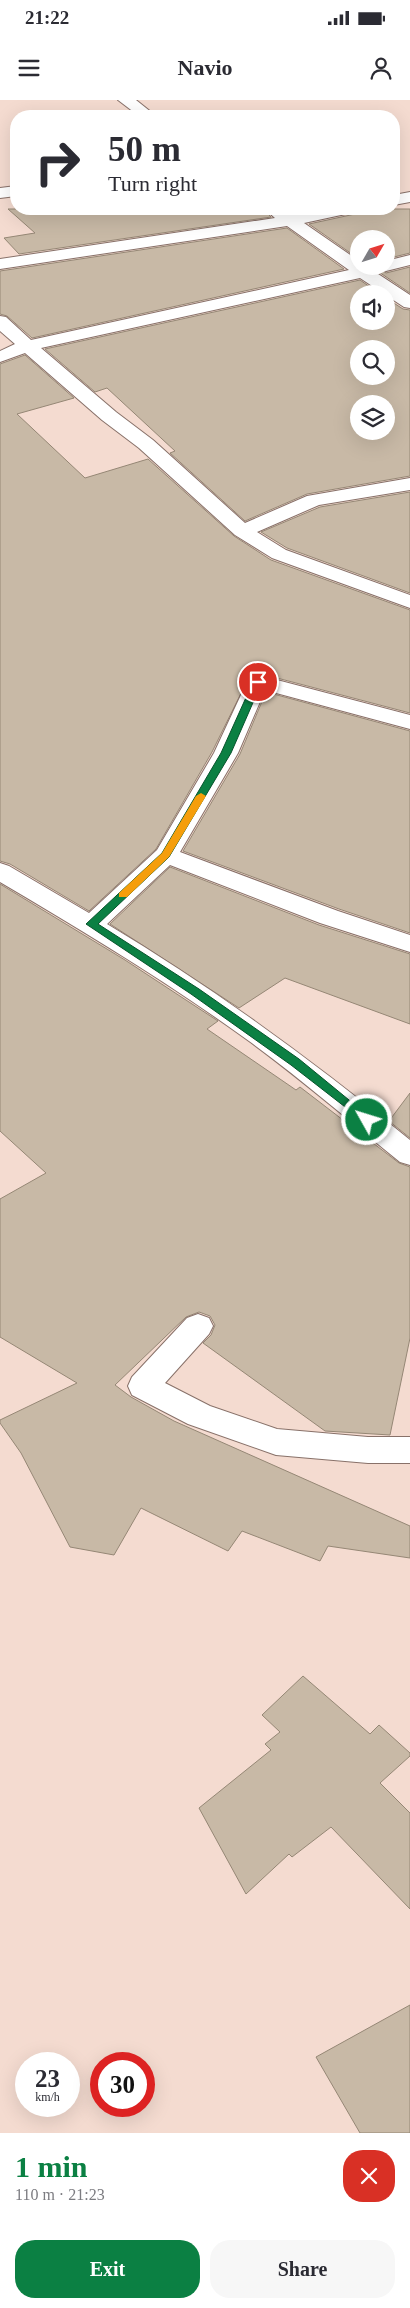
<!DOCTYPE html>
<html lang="en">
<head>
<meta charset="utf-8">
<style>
	:root { --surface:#fff; --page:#f7f7f7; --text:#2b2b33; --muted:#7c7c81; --accent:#0b8043 }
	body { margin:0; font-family:Georgia,serif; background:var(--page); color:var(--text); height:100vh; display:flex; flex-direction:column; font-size:19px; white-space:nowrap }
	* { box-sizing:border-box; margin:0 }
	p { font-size:16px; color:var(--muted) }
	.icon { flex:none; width:28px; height:28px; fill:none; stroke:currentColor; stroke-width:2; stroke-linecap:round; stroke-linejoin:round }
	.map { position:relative; height:2033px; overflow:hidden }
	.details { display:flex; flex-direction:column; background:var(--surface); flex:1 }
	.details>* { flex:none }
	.top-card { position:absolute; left:10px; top:10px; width:390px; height:105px; border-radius:20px; box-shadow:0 5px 20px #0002; background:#fff; color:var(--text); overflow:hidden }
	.needle { width:32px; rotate:51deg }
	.fabs { position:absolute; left:350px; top:130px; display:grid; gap:10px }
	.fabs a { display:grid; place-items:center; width:45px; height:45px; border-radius:50%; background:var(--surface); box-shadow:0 5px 20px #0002; font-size:25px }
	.speed { position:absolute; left:15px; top:1952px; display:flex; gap:10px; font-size:25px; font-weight:700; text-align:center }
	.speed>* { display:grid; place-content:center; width:65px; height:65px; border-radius:50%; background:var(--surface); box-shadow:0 5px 20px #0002; line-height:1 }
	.speed small { font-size:12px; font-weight:400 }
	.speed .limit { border:8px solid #d22; background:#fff; color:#111 }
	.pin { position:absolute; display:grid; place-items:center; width:42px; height:42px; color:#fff; margin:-21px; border:2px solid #fff; border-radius:50%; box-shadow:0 1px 5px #0007 }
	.me { position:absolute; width:55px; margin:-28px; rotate:309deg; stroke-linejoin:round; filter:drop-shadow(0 0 4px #0008) }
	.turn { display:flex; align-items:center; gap:18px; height:105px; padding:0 15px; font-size:22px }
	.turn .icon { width:65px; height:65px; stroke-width:2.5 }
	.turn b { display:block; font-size:35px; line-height:42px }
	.round { display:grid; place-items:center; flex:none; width:52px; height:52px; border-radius:20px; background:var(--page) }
	.head { display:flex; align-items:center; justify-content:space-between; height:85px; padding:0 15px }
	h1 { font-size:30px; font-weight:700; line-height:38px; color:var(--accent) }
	.primary-button { display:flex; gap:10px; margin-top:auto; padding:10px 15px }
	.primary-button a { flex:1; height:58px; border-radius:20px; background:var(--accent); color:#fff; font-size:20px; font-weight:700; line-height:58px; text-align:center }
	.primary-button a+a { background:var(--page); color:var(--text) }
	.status { display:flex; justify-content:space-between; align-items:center; height:35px; padding:0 25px; background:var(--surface); direction:ltr }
	.status svg { height:14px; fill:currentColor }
	header { display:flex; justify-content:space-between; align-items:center; height:65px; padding:0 15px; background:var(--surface); font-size:22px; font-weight:700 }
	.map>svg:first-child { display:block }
	.building { fill:#c8b9a6; stroke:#958775; fill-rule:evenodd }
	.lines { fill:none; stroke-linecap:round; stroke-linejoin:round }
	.minor-casing { stroke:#887169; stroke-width:2 }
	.minor { fill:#fff; fill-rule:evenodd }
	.route { fill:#0b8043; stroke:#07532c }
	.slow { fill:#f59e0b }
</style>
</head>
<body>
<div class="status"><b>21:22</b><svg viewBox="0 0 49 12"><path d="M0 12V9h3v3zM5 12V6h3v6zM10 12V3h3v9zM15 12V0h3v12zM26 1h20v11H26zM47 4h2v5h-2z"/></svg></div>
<header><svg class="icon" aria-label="menu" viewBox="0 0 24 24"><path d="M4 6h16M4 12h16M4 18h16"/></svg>Navio<svg class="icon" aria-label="person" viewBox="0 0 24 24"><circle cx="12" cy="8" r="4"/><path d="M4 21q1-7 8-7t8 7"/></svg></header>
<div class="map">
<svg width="410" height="2033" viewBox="0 0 410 2033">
	<rect width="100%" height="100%" fill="#f4dbd0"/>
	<!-- building -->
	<g class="building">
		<polygon points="8,109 263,109 271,117 19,154 4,138 35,133"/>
		<polygon points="359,109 410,109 410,153 386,159 386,139 359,139 359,159 309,124 355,114"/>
		<polygon points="287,128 344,169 32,238 7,216 0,214 0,171"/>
		<polygon points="370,166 376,166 386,173 410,167 410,193"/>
		<path d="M360,180L380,194H359V221H386V198L403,209L410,210V376L307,394L245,421L170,353L175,351L107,288L95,292L45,249ZM359,249H386V276H359ZM359,304H386V331H359Z"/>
		<polygon points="25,255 74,298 17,314 85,378 148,359 234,436 271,460 410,510 410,613 258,573 250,575 212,652 156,749 89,811 10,764 0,761 0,264"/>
		<polygon points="410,392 410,493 287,448 261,432 320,407"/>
		<polygon points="266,592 410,631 410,833 339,809 183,751 240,654"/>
		<polygon points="170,767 319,825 410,854 410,924 285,878 239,908 110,824"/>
		<polygon points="0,784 125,860 218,921 207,929 296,990 300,987 399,1063 410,1067 410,1238 390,1335 325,1331 203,1243 211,1235 215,1225 210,1216 199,1212 186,1217 115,1285 131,1297 174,1321 410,1426 410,1458 328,1446 320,1461 242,1431 228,1451 141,1408 114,1455 70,1447 21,1353 0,1323 0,1320 77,1283 0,1237 0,1099 46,1073 0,1031"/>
		<polygon points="410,993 410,1038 389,1021"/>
		<polygon points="303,1576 370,1634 379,1625 410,1653 410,1656 380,1683 410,1713 410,1809 331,1727 292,1757 289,1754 246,1794 199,1708 271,1650 265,1644 280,1632 262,1615"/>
		<polygon points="410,1905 410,2033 360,2033 316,1957"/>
	</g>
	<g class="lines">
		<defs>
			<g id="minor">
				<polygon points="118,0 136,0 156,16 139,16"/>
				<polygon points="16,86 16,96 0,98 0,88"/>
				<polygon points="410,92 410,102 394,105 394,95"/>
				<polygon points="265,109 283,109 293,115 326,109 357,109 355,112 304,123 359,161 359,166 366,166 410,195 410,208 404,207 360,178 41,248 116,312 153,340 245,423 307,396 410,378 410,390 319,405 257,432 286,450 410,495 410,508 272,458 235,435 139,348 102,320 25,253 0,262 0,251 15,244 0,231 0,216 6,217 31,240 349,170 287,126 0,169 0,159 275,118"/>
				<polygon points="410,155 410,165 386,171 378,166 386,166 386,161"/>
				<path d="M258,575L410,615V629L265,590L238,653L180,752L338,811L410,835V852L320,823L170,765L107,824C214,888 313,961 410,1040V1065L400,1062C350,1021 301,979 249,941C169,883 85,832 0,782V763L9,766L89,813L157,750L214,653L247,582L250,577Z"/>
				<polygon points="198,1214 209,1218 213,1226 209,1234 165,1283 210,1306 277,1329 368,1337 410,1337 410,1363 368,1363 276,1355 188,1324 132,1295 128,1286 132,1277 187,1218"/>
			</g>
		</defs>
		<!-- minor casing -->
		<use href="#minor" class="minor-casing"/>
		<!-- minor -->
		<use href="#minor" class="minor"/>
	</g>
	<!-- route -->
	<polygon class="route" points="258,579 262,582 231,653 169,757 98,824 199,889 299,959 371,1018 371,1023 367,1024 291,965 191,894 86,824 162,753 221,653 253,582"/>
	<!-- slow -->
	<polygon class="slow" points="201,693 206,696 169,757 127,797 119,797 119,793 162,753 196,696"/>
</svg>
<div class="fabs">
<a><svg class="needle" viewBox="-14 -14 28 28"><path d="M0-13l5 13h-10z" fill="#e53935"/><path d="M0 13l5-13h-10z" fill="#7c7c81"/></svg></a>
<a><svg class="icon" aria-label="sound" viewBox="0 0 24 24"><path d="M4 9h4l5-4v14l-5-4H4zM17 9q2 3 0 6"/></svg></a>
<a><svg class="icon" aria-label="search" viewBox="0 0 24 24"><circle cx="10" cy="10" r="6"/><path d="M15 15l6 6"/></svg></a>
<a><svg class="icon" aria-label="layers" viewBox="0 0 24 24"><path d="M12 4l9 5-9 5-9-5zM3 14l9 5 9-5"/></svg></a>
</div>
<div class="speed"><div>23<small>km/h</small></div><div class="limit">30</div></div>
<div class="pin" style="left:258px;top:582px;background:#d93025"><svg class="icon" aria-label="arrive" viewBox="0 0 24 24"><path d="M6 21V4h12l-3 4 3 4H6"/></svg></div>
<svg class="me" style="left:367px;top:1020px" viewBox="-20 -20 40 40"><circle r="17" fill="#0b8043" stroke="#fff" stroke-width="3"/><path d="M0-11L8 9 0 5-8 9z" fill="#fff"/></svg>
<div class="top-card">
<div class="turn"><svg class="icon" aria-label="right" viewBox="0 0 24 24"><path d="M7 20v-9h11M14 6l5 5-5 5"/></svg><div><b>50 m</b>Turn right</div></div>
</div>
</div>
<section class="details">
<div class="head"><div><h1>1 min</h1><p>110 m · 21:23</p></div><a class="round" style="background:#d93025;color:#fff"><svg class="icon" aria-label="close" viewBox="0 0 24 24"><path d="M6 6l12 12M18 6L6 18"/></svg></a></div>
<div class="primary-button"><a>Exit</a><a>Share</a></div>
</section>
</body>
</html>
